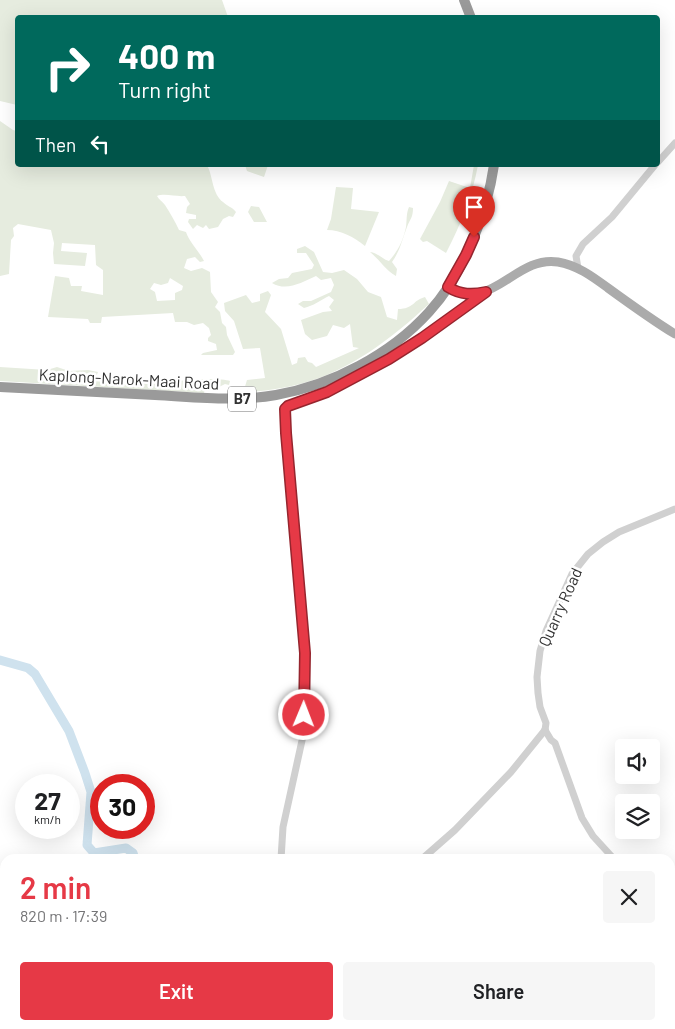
<!DOCTYPE html>
<html lang="en">
<head>
<meta charset="utf-8">
<style>
	:root { --surface:#fff; --page:#f6f6f6; --text:#202124; --muted:#757577; --accent:#e63946 }
	body { margin:0; font-family:Barlow,sans-serif; background:var(--page); color:var(--text); height:100vh; display:flex; flex-direction:column; font-size:19px; white-space:nowrap }
	* { box-sizing:border-box; margin:0 }
	p { font-size:16px; color:var(--muted) }
	.icon { flex:none; width:28px; height:28px; fill:none; stroke:currentColor; stroke-width:2; stroke-linecap:round; stroke-linejoin:round }
	.map { position:relative; flex:1; overflow:hidden }
	.side { position:absolute; left:0px; top:854px; width:675px; height:176px; display:flex; flex-direction:column; background:var(--surface); border-radius:15px 15px 0 0; box-shadow:0 5px 20px #0002 }
	.side>* { flex:none }
	.top-card { position:absolute; left:15px; top:15px; width:645px; height:152px; border-radius:5px; box-shadow:0 5px 20px #0002; background:#00695c; color:#fff; overflow:hidden }
	.fabs { position:absolute; left:615px; top:739px; display:grid; gap:10px }
	.fabs a { display:grid; place-items:center; width:45px; height:45px; border-radius:5px; background:var(--surface); box-shadow:0 5px 20px #0002; font-size:25px }
	.speed { position:absolute; left:15px; top:774px; display:flex; gap:10px; font-size:25px; font-weight:700; text-align:center }
	.speed>* { display:grid; place-content:center; width:65px; height:65px; border-radius:50%; background:var(--surface); box-shadow:0 5px 20px #0002; line-height:1 }
	.speed small { font-size:12px; font-weight:400 }
	.speed .limit { border:8px solid #d22; background:#fff; color:#111 }
	.pin { position:absolute; display:grid; place-items:center; width:42px; height:42px; color:#fff; margin:-51px -21px; border-radius:50% 50% 50% 0; rotate:-45deg; box-shadow:0 0 5px #0007 }
	.pin .icon { rotate:45deg }
	.me { position:absolute; width:55px; margin:-28px; rotate:1deg; stroke-linejoin:round; filter:drop-shadow(0 0 4px #0008) }
	.turn { display:flex; align-items:center; gap:18px; height:105px; padding:0 20px; font-size:22px }
	.turn .icon { width:65px; height:65px; stroke-width:2.5 }
	.turn b { display:block; font-size:35px; line-height:42px }
	.then { display:flex; align-items:center; height:48px; padding:0 20px; background:#0003; gap:10px; font-size:19px }
	.round { display:grid; place-items:center; flex:none; width:52px; height:52px; border-radius:5px; background:var(--page) }
	.headline { display:flex; align-items:center; justify-content:space-between; height:85px; padding:0 20px }
	h1 { font-size:30px; font-weight:600; line-height:38px; color:var(--accent) }
	.action { display:flex; gap:10px; margin-top:auto; padding:10px 20px }
	.action a { flex:1; height:58px; border-radius:5px; background:var(--accent); color:#fff; font-size:20px; font-weight:600; line-height:58px; text-align:center }
	.action a+a { background:var(--page); color:var(--text) }
	.map>svg:first-child { display:block }
	.green { fill:#e6ecdf; fill-rule:evenodd }
	.lines { fill:none; stroke-linecap:round; stroke-linejoin:round }
	.river { stroke:#cfe2ee; stroke-width:9 }
	.minor { stroke:#d0d0d0; stroke-width:7 }
	.major { stroke:#ababab; stroke-width:9 }
	.highway { stroke:#9a9a9a; stroke-width:10 }
	.route-casing { stroke:#96252e; stroke-width:12 }
	.route { stroke:#e63946; stroke-width:9 }
	.labels { text-anchor:middle; stroke-width:5; stroke-linejoin:round; paint-order:stroke }
	.shield { fill:#fff; stroke:#707070; stroke-width:1 }
	.shield-label { font-size:15px; font-weight:bold; fill:#333 }
	.street-label { font-size:16px; fill:#333; stroke:#fff }
</style>
</head>
<body>
<div class="map">
<svg width="675" height="1029" viewBox="0 0 675 1029">
	<rect width="100%" height="100%" fill="#fff"/>
	<!-- green -->
	<g class="green">
		<polygon points="0,0 222,0 228,17 166,18 162,15 162,17 18,18 17,105 0,101"/>
		<path d="M0,121L13,130L17,131L18,165H207C213,176 212,194 223,202C228,207 231,206 236,212L233,217L229,216L223,219L218,227L209,229L206,225L203,228L197,225L193,229L188,222L189,219H196V215L186,213L187,207L190,204L185,196C176,197 165,193 157,196C159,200 162,201 165,205C170,213 175,221 179,230L186,232C189,242 199,251 204,261L200,262L195,257L187,259L184,268L191,271L202,268L210,272L211,292L218,302L215,307L220,312L222,323L226,327L227,335L235,352L233,355H201L203,353L217,350L216,344L208,341V338L211,335L209,328L203,323L194,325L187,322H175L173,313L102,317L101,323H90L88,319L48,317L55,276L69,278L71,286H82L81,291L103,295V270L96,265L95,245L62,243L61,251L87,253L85,266L54,264L53,253L54,243L51,230L18,224L13,228L14,236L11,240L9,274L0,276ZM170,278L183,286L182,290L175,293V300L157,301L155,292L150,289L154,283L161,285L168,283Z"/>
		<polygon points="245,165 268,165 264,177 247,171"/>
		<path d="M474,165H478C472,197 461,224 446,253L427,241L423,242L420,239L440,202L449,181L470,188Z"/>
		<path d="M336,187L353,188L351,209L379,212L365,246C354,237 341,230 327,230L331,219Z"/>
		<polygon points="251,206 259,207 267,222 254,222 248,212"/>
		<path d="M409,207L413,208C413,218 410,219 407,227C402,240 400,251 392,262L397,269L396,276C385,270 380,260 370,252C378,253 382,259 389,261C398,251 403,241 406,227C407,220 406,214 409,207Z"/>
		<path d="M305,246L314,252L323,272L332,273L344,270L357,279L368,292L381,297L387,317L397,320L398,309C414,309 413,300 425,297L429,304C392,338 350,371 300,384C281,389 262,391 243,393L247,380L265,378L260,348L243,349L234,321L225,311L224,303L246,295L252,303L260,301V294L268,291L271,295L265,312L281,329L292,365L297,363L298,358L305,357L308,362L312,363L316,367L359,348L353,347L350,324L344,328L333,325L327,336L312,340L305,334L301,320L323,312L332,311L329,307L334,300L329,296C321,300 313,306 304,308L298,304L303,301H311L331,292L334,285L331,278L321,280L316,276C302,282 287,292 272,283L279,279L288,278L292,273L312,269L314,265L306,253H297V249Z"/>
		<path d="M0,367L47,370L57,367L69,371L88,370L98,372L96,377L192,381C198,378 224,379 230,381L229,385L225,384L219,387L206,385L204,393L0,381Z"/>
	</g>
	<g class="lines">
		<!-- river -->
		<g class="river">
			<polyline points="0,660 28,668 35,674 69,731 85,773 91,792 87,845 94,853 126,848 133,853 135,859"/>
			<polyline points="670,1021 675,1024"/>
			<polyline points="214,1025 220,1029"/>
			<polyline points="319,1025 319,1029"/>
			<polyline points="355,1025 355,1029"/>
			<polyline points="479,1025 484,1029"/>
			<polyline points="574,1025 589,1025"/>
			<polyline points="244,1029 249,1025"/>
			<polyline points="533,1029 536,1025"/>
		</g>
		<!-- minor -->
		<g class="minor">
			<polyline points="658,162 675,143"/>
			<polyline points="578,268 576,256 583,244 612,217 655,165"/>
			<polyline points="545,730 546,723 540,707 538,693 537,677 540,651 546,631 572,574 588,554 603,542 619,532 675,509"/>
			<polyline points="545,730 551,740 555,743 582,818 593,836 614,859"/>
			<polyline points="281,859 283,827 303,736 305,704 305,653 286,433 285,409 288,406 327,392 389,359 421,339 486,293"/>
			<polyline points="422,859 455,830 511,772 545,730"/>
			<polyline points="670,901 675,903"/>
			<polyline points="0,970 5,964"/>
		</g>
		<!-- major -->
		<path class="major" d="M448,287C492,314 515,255 558,262C577,265 593,277 608,288C630,304 652,320 675,334"/>
		<!-- highway -->
		<g class="highway">
			<polyline points="464,0 471,18"/>
			<path d="M0,387C52,390 103,392 155,395C195,397 236,402 276,395C332,385 390,355 429,312C463,275 487,214 494,165"/>
		</g>
	</g>
	<g class="lines">
		<defs>
			<path id="route" d="M304,715L305,653L286,433L285,409L288,406L327,392L389,359L422,338L486,292C472,295 461,295 448,287L466,255L474,237"/>
		</defs>
		<!-- route casing -->
		<use href="#route" class="route-casing"/>
		<!-- route -->
		<use href="#route" class="route"/>
	</g>
	<g class="labels">
		<!-- shield labels -->
		<rect class="shield" x="228" y="386.5" width="28" height="25" rx="4"/>
		<g class="shield-label">
			<text x="242" y="404">B7</text>
		</g>
		<!-- street labels -->
		<g class="street-label">
			<text transform="translate(129 379) rotate(3)" y="6">Kaplong-Narok-Maai Road</text>
			<text transform="translate(560 607) rotate(-66)" y="6">Quarry Road</text>
		</g>
	</g>
</svg>
<div class="fabs">
<a><svg class="icon" aria-label="sound" viewBox="0 0 24 24"><path d="M4 9h4l5-4v14l-5-4H4zM17 9q2 3 0 6"/></svg></a>
<a><svg class="icon" aria-label="layers" viewBox="0 0 24 24"><path d="M12 4l9 5-9 5-9-5zM3 14l9 5 9-5"/></svg></a>
</div>
<div class="speed"><div>27<small>km/h</small></div><div class="limit">30</div></div>
<div class="pin" style="left:474px;top:237px;background:#d93025"><svg class="icon" aria-label="arrive" viewBox="0 0 24 24"><path d="M6 21V4h12l-3 4 3 4H6"/></svg></div>
<svg class="me" style="left:304px;top:715px" viewBox="-20 -20 40 40"><circle r="17" fill="#e63946" stroke="#fff" stroke-width="3"/><path d="M0-11L8 9 0 5-8 9z" fill="#fff"/></svg>
<div class="top-card">
<div class="turn"><svg class="icon" aria-label="right" viewBox="0 0 24 24"><path d="M7 20v-9h11M14 6l5 5-5 5"/></svg><div><b>400 m</b>Turn right</div></div>
<div class="then">Then<svg class="icon" aria-label="left" viewBox="0 0 24 24"><path d="M17 20v-9H6M10 6l-5 5 5 5"/></svg></div>
</div>
<section class="side">
<div class="headline"><div><h1>2 min</h1><p>820 m · 17:39</p></div><a class="round"><svg class="icon" aria-label="close" viewBox="0 0 24 24"><path d="M6 6l12 12M18 6L6 18"/></svg></a></div>
<div class="action"><a>Exit</a><a>Share</a></div>
</section>
</div>
</body>
</html>
